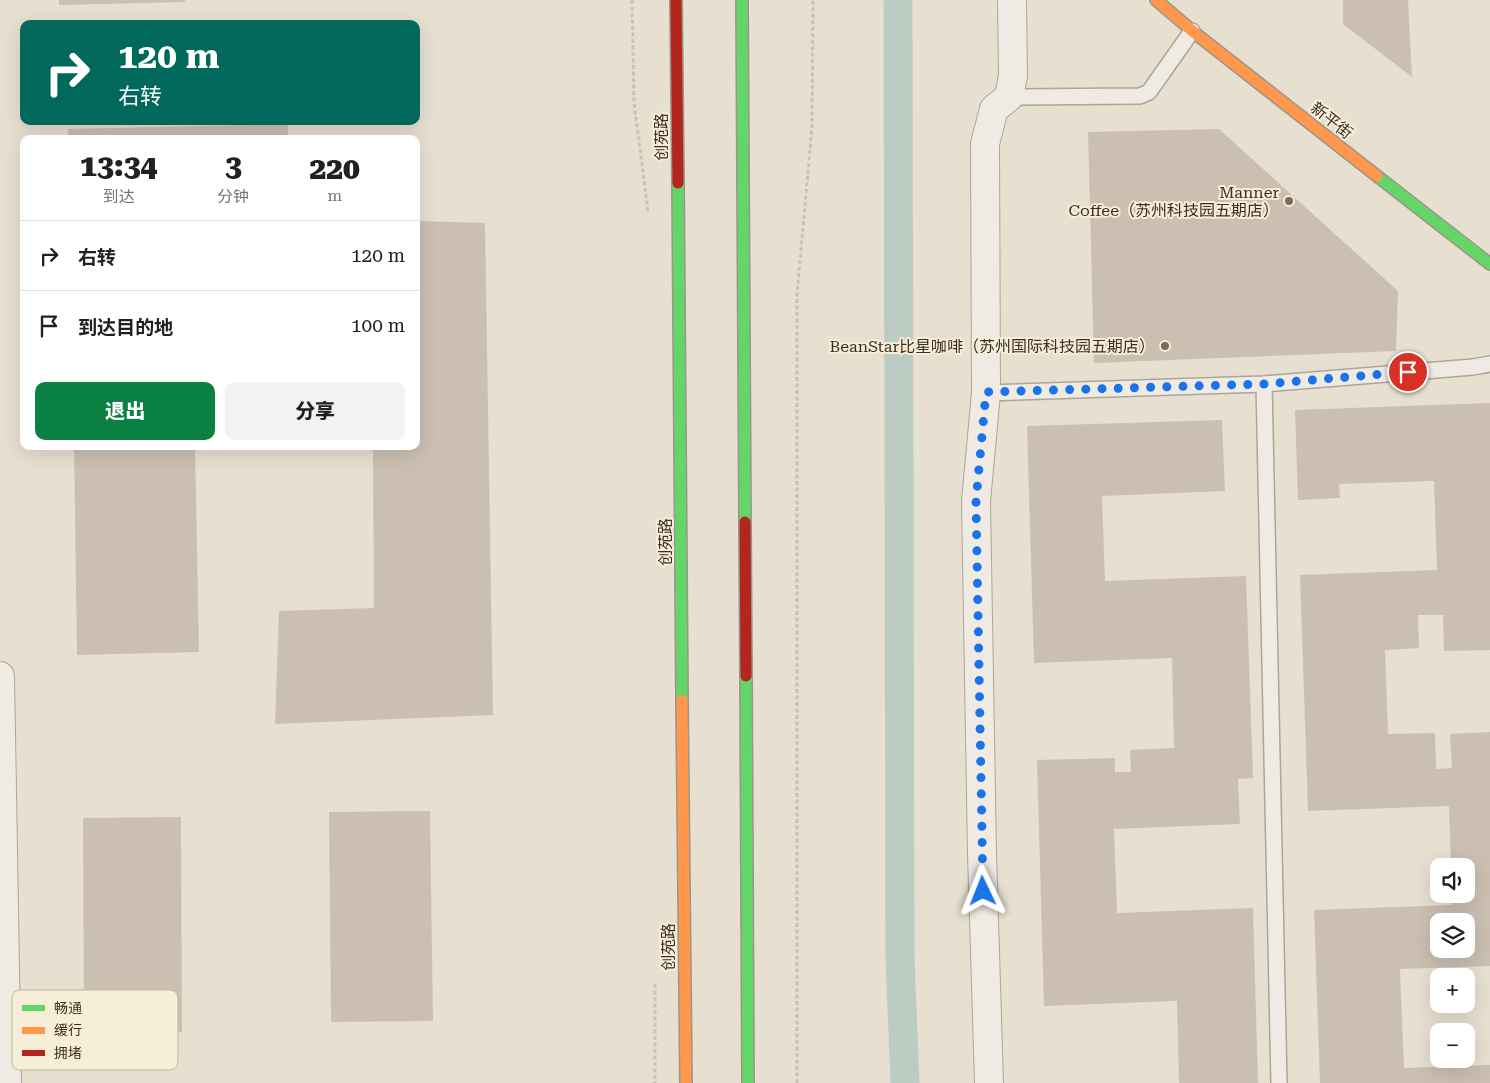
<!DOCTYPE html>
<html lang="zh">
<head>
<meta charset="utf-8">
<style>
	:root { --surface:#fff; --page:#f2f2f2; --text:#202124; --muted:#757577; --line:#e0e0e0; --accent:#0b8043 }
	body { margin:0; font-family:"Roboto Serif","Noto Sans SC",serif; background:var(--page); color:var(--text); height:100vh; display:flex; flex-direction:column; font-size:19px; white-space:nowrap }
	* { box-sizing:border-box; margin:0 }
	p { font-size:16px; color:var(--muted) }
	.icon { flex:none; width:28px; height:28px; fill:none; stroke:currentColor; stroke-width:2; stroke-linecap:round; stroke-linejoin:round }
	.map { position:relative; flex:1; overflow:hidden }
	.sheet { position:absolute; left:20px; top:135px; width:400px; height:315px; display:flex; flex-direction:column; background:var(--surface); border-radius:10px; box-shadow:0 5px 20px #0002 }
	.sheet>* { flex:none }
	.guide { position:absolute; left:20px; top:20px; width:400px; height:105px; border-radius:10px; box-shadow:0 5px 20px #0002; background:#00695c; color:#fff; overflow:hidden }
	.buttons { position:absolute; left:1430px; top:858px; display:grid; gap:10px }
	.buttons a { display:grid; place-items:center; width:45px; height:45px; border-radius:10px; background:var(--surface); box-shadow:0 5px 20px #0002; font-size:25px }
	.pin { position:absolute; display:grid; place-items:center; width:42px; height:42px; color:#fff; margin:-21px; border:2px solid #fff; border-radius:50%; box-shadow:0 1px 5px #0007 }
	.me { position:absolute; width:55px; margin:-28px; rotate:358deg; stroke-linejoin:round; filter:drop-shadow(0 0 4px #0008) }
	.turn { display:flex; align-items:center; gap:18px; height:105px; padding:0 15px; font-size:22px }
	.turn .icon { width:65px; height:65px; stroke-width:2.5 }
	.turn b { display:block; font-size:35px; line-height:42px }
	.eta { display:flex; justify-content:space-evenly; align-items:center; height:85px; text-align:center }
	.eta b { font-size:30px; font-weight:800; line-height:35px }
	.primary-button { display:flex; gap:10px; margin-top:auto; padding:10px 15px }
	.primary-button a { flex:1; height:58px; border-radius:10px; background:var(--accent); color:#fff; font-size:20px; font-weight:800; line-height:58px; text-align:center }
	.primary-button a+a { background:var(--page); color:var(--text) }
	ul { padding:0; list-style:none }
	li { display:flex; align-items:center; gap:15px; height:70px; padding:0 15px; border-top:1px solid var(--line) }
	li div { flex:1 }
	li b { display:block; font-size:19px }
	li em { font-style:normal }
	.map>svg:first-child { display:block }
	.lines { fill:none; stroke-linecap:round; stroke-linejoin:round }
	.canal { stroke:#bcccc2; stroke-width:29 }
	.building { fill:#cbbfb2; fill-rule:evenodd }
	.lane-casing { stroke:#ada599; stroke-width:18 }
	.street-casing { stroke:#ada599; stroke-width:30 }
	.fast-casing { stroke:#9c958a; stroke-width:14 }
	.slow-casing { stroke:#9c958a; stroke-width:14 }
	.jam-casing { stroke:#9c958a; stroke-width:14 }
	.path { stroke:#c8c2b9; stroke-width:3; stroke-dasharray:4 2.5; stroke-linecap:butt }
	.lane { stroke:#efebe3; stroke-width:15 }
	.street { stroke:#efebe3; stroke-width:28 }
	.fast { stroke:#63d668; stroke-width:11 }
	.slow { stroke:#ff974d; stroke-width:11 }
	.jam { stroke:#b3261e; stroke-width:11 }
	.route { stroke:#1a73e8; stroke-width:9; stroke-dasharray:0 16.2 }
	.poi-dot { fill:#786c5e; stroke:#f7eed8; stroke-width:2 }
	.labels { text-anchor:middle; stroke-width:4; stroke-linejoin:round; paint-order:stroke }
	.street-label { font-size:16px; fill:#3d2e20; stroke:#f7eed8 }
	.poi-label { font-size:16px; fill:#3d2e20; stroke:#f7eed8; text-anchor:end }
	.key { fill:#f7eed8; stroke:#bfb4a1; stroke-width:1 }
	.key-label { font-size:14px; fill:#3d2e20 }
</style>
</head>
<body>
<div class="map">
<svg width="1490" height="1083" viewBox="0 0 1490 1083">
	<rect width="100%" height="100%" fill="#e7e0d1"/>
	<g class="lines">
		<!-- canal -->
		<polyline class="canal" points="898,0 900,957 905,1083"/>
	</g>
	<!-- building -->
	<g class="building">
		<polygon points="59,0 185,0 185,2 59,5"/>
		<polygon points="1343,0 1408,0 1412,77 1343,24"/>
		<polygon points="288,124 288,139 68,139 68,129"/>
		<polygon points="1219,129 1398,291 1396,351 1094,363 1088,132"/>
		<polygon points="416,221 485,223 493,715 275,724 279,611 374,608 373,446 416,446"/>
		<path d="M1490,403V650L1444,651L1443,615H1418L1419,648L1385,650L1388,734L1435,733L1436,769L1452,768L1450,734L1490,732V966L1400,969L1404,1068L1490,1065V1083H1320L1314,910L1452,905V894H1466V866H1451L1449,806L1308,811L1300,575L1437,570L1434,481L1339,484L1340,498L1298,500L1295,410ZM1439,921H1466V949H1439Z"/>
		<polygon points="1222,420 1225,491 1102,496 1105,581 1246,576 1253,778 1238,779 1240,824 1114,829 1117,913 1253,908 1258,1083 1179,1083 1177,1001 1044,1006 1037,760 1115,758 1115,772 1131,772 1130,750 1174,748 1172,658 1034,663 1027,426"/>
		<polygon points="74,446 195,446 199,652 77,655"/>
		<polygon points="430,811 433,1021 331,1022 329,812"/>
		<polygon points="181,817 182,1032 84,1033 83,818"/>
	</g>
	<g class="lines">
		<defs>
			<g id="lane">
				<polyline points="1009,97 1140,96 1149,92 1192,31"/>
				<polyline points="1264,384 1279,1083"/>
				<polyline points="986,393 1264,384 1473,367 1490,364"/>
			</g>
			<g id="street">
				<polyline points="0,676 7,1083"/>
				<polyline points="989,1083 982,853 976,501 986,393 985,144 994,109 1009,97 1013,76 1012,0"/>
			</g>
			<g id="fast">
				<polyline points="742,0 745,522"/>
				<polyline points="1377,176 1490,264"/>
				<polyline points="678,183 682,700"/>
				<polyline points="746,676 748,1083"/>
			</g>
			<g id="slow">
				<polyline points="1156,0 1196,34 1377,176"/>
				<polyline points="682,700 686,1083"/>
			</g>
			<g id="jam">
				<polyline points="676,0 678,183"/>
				<polyline points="745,522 746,676"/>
			</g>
		</defs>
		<!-- lane casing -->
		<use href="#lane" class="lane-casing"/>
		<!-- street casing -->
		<use href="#street" class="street-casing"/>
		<!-- fast casing -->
		<use href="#fast" class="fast-casing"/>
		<!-- slow casing -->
		<use href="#slow" class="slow-casing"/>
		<!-- jam casing -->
		<use href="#jam" class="jam-casing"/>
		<!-- path -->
		<g class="path">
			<polyline points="632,0 634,103 648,211"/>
			<polyline points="655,984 655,1083"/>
			<polyline points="797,1083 797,294 812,127 813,0"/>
		</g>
		<!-- lane -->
		<use href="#lane" class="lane"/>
		<!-- street -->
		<use href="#street" class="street"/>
		<!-- fast -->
		<use href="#fast" class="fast"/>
		<!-- slow -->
		<use href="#slow" class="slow"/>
		<!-- jam -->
		<use href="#jam" class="jam"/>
	</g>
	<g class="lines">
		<!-- route -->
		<polyline class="route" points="983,891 976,501 986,392 1264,384 1408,372"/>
	</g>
	<!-- markers -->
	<g class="poi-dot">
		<circle cx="1289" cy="201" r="5"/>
		<circle cx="1165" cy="346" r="5"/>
	</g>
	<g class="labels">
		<!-- street labels -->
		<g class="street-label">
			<text transform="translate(1332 120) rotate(38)" y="6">新平街</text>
			<text transform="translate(661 137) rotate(-90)" y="6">创苑路</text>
			<text transform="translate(665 542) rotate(-90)" y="6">创苑路</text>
			<text transform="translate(668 947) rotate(-90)" y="6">创苑路</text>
		</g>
		<!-- poi labels -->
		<g class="poi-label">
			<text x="1279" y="198">Manner<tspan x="1279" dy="18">Coffee（苏州科技园五期店）</tspan></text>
			<text x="1155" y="352">BeanStar比星咖啡（苏州国际科技园五期店）</text>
		</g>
	</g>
	<!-- legend -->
	<rect x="12" y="990" width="166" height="80" rx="8" class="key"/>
	<rect x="22" y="1005" width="23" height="6" fill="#63d668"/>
	<rect x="22" y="1027" width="23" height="7" fill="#ff974d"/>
	<rect x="22" y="1050" width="23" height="6" fill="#b3261e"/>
	<g class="key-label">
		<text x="54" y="1013">畅通</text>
		<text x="54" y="1035">缓行</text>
		<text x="54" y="1058">拥堵</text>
	</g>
</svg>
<div class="buttons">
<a><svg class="icon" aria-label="sound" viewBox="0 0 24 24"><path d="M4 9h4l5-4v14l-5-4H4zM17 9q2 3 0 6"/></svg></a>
<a><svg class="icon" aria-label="layers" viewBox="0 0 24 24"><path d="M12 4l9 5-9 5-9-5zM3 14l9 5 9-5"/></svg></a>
<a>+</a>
<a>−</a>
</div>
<div class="pin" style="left:1408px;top:372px;background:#d93025"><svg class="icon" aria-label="arrive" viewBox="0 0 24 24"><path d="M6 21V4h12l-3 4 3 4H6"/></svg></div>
<svg class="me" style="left:983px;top:891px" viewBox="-20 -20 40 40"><path d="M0-17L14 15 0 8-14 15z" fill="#1a73e8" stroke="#fff" stroke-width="4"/></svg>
<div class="guide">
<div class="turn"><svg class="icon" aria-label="right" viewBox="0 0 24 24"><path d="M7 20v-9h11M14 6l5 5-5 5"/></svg><div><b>120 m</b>右转</div></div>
</div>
<section class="sheet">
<div class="eta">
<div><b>13:34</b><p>到达</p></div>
<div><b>3</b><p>分钟</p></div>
<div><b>220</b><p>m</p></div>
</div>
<ul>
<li><svg class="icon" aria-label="right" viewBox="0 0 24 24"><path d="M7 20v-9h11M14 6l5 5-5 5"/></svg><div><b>右转</b></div><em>120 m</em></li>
<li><svg class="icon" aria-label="arrive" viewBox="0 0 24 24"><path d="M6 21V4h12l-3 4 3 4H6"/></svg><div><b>到达目的地</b></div><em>100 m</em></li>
</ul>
<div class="primary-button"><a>退出</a><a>分享</a></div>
</section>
</div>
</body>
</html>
